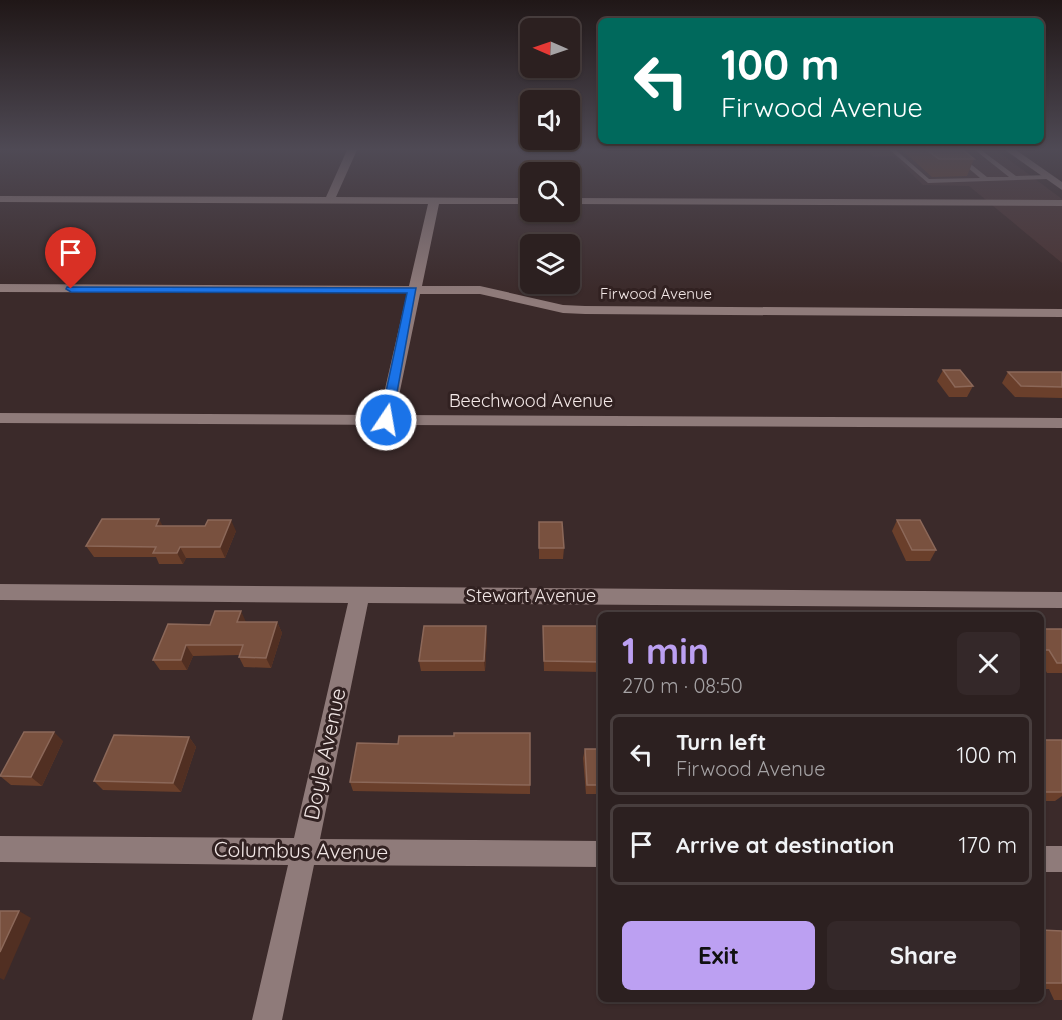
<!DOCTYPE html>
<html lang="en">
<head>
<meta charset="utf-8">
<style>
	:root { --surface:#2c2020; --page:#342829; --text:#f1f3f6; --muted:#a6a3a5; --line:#483e3e; --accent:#bca0f2 }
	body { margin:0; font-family:Quicksand,sans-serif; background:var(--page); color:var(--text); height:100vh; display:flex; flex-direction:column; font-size:22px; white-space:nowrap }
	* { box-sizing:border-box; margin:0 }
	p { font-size:20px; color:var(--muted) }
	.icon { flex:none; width:33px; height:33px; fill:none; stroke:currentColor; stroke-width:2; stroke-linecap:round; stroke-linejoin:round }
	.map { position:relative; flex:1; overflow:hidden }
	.details { position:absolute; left:598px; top:612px; width:446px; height:390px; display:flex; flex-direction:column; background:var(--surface); border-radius:9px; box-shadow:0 2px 4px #0004,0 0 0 2px var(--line) }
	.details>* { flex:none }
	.banner { position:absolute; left:598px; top:18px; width:446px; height:126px; border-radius:9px; box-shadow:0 2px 4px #0004,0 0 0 2px var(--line); background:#00695c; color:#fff; overflow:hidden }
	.needle { width:39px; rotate:272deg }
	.tools { position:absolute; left:520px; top:18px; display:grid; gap:12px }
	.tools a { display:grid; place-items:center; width:60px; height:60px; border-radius:9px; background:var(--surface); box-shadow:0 2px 4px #0004,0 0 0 2px var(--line); font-size:30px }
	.pin { position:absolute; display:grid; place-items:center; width:51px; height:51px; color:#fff; margin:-62px -26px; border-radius:50% 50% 50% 0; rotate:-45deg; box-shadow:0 0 6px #0007 }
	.pin .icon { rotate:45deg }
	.me { position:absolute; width:66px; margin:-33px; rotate:12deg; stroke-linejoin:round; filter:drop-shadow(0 0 4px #0008) }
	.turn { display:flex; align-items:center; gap:21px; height:126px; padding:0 24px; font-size:27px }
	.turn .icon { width:78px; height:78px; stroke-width:2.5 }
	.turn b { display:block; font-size:42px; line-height:51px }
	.round { display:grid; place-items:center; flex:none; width:63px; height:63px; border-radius:9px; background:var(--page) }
	.summary { display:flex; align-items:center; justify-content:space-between; height:102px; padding:0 24px }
	h1 { font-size:36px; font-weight:700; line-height:45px; color:var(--accent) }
	.cta { display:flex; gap:12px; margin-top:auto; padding:12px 24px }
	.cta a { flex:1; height:69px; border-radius:9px; background:var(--accent); color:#111; font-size:24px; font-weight:700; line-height:69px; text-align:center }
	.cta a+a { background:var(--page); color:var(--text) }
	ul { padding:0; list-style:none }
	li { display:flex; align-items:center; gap:18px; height:81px; margin:0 12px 9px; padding:0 12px; border:3px solid var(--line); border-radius:9px }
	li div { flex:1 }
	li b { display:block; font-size:22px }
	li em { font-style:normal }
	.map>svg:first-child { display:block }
	.built { fill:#4a3333 }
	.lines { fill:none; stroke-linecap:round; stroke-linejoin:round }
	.lane { fill:#8f7b7a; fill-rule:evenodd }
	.street { fill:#8f7b7a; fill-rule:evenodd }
	.secondary { fill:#8f7b7a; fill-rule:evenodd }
	.wall { fill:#6a3f2b }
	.shaded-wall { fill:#512f22 }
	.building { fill:#79513f; stroke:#8c6859; stroke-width:1.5 }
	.route { fill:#1a73e8; stroke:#114b97; stroke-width:1.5 }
	.labels { text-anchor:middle; stroke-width:6; stroke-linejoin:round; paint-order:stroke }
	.far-street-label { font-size:15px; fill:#f2e7e6; stroke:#312121 }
	.street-label { font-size:18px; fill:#f2e7e6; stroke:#312121 }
	.near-street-label { font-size:21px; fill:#f2e7e6; stroke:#312121 }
</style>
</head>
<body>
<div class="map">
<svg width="1062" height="1020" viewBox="0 0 1062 1020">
	<rect width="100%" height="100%" fill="#3b2a2a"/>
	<!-- built -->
	<polygon class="built" points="867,150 996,150 1062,199 1062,263 969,186 923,185 893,156 874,157"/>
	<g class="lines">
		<!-- lane -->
		<polygon class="lane" points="890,150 896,150 929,179 980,178 947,150 953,150 987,177 1009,177 975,150 981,150 1016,176 1048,175 1051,177 1048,179 928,183"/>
		<!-- street -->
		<g class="street">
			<polygon points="347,150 357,150 336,197 531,198 531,204 439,204 422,286 480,286 563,305 585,306 1062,309 1062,317 585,314 563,313 480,294 420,294 395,415 1062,418 1062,428 0,423 0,413 379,415 407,293 0,292 0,284 409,286 428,204 0,202 0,196 326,197"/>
			<polygon points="570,198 1062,200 1062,206 570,204"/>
			<polygon points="0,584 1062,592 1062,608 368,603 320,839 602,841 602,867 314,865 282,1020 252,1020 288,865 0,862 0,836 294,838 348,603 0,600"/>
			<rect x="1041" y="846" width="21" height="26"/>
		</g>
		<!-- secondary -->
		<polygon class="secondary" points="1005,150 1016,150 1062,182 1062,190"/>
	</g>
	<!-- wall -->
	<g class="wall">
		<polygon points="902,150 963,150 974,159 967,176 932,177"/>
		<polygon points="943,370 973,386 967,397 949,397 937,381"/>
		<polygon points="1008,372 1062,372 1062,398 1015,397 1002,383"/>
		<polygon points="897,520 936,550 930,561 906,561 892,531"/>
		<polygon points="539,522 564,548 563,559 539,559"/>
		<polygon points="163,526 236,531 225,558 186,558 183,564 159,564 156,557 94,557 86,546"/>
		<polygon points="246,622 277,622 282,633 271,668 244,667 239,657 239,655 193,656 187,670 160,670 153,660 210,625"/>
		<polygon points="602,626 602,672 544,671 543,636"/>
		<polygon points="1041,629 1062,629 1062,673 1047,673 1041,662"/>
		<polygon points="487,636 485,671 421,671 419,661"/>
		<polygon points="530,733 530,794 353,791 350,782 398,744 454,736"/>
		<polygon points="189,737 196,747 181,792 103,790 94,781"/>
		<polygon points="1041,740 1062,740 1062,796 1055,801 1041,801"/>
		<polygon points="63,741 42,786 11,785 0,776"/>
		<polygon points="585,749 602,749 602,794 586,794 583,758"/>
		<polygon points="1041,930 1062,931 1062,1000 1054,1000 1049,989 1041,989"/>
	</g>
	<!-- shaded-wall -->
	<g class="shaded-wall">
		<polygon points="159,519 165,530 156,526"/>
		<polygon points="231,520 236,531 225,558 220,547"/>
		<polygon points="180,547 186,558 183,564 177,553"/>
		<polygon points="241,611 246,622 243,633 237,622"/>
		<polygon points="277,622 282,633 271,668 266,658"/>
		<polygon points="486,626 487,636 485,671 484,661"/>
		<polygon points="186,645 193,656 187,670 181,660"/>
		<polygon points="54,732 63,741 42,786 31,777"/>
		<polygon points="189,737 196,747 181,792 173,783"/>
		<polygon points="19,911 31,918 4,980 0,978 0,952"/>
	</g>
	<!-- building -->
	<g class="building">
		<polygon points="927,150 963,150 974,159 939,159"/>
		<polygon points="943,370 960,370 973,386 955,387"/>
		<polygon points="1008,372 1062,372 1062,387 1021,386"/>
		<polygon points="102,519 159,519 156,526 205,526 208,520 231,520 220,547 180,547 177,553 153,553 156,547 86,546"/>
		<polygon points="897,520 920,520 936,550 912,550"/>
		<polygon points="539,522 562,522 564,548 539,548"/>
		<polygon points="215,611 241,611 237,622 277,622 266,658 239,657 243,645 186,645 181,660 153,660 168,624 210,625"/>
		<polygon points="424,626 486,626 484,661 419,661"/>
		<polygon points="543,626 602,626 602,662 544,661"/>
		<polygon points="1041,629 1062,629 1062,663 1057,663 1049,650 1041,650"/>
		<polygon points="24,732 54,732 31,777 0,776"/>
		<polygon points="454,733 530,733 530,785 350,782 357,743 398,744 399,736 454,736"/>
		<polygon points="114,735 189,737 173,783 94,781"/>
		<rect x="1041" y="740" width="21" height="52"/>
		<polygon points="585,749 602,749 602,785 587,785"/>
		<polygon points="0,911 19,911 0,952"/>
		<polygon points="1041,930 1062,931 1062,983 1041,983"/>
	</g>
	<!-- sky -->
	<linearGradient id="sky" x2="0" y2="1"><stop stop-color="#201717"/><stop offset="0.51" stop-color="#4f4a55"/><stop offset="1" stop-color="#4f4a55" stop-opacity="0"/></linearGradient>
	<rect width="1062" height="293" fill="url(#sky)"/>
	<!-- route -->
	<polygon class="route" points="67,287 416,288 392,420 386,424 380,420 407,293 71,292 66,289"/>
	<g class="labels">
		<!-- far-street labels -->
		<g class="far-street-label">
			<text x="656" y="299">Firwood Avenue</text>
		</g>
		<!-- street labels -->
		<g class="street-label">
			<text x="531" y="407">Beechwood Avenue</text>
			<text x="531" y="602">Stewart Avenue</text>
		</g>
		<!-- near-street labels -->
		<g class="near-street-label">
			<text transform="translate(325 754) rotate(-78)" y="7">Doyle Avenue</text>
			<text transform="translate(301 851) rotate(1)" y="7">Columbus Avenue</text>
		</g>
	</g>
</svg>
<div class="tools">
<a><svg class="needle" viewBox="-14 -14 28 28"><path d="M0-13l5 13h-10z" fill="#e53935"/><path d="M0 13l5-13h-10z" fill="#a6a3a5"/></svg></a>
<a><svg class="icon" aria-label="sound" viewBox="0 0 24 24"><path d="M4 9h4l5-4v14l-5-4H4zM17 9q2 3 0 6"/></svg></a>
<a><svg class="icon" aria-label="search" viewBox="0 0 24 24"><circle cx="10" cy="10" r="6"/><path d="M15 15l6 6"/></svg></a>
<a><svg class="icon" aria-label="layers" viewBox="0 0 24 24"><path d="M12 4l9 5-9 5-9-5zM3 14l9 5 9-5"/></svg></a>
</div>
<div class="pin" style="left:71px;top:289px;background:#d93025"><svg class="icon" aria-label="arrive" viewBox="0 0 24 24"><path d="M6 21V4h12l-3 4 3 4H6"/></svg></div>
<svg class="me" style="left:386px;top:420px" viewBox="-20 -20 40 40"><circle r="17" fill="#1a73e8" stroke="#fff" stroke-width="3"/><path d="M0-11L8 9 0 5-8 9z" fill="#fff"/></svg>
<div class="banner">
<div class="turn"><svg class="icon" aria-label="left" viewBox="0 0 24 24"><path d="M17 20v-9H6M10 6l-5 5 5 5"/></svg><div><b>100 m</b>Firwood Avenue</div></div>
</div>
<section class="details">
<div class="summary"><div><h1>1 min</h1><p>270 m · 08:50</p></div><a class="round"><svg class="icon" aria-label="close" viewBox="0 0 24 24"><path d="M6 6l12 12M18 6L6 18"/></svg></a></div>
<ul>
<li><svg class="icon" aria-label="left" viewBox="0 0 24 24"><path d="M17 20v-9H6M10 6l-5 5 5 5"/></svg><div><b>Turn left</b><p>Firwood Avenue</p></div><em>100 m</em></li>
<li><svg class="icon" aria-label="arrive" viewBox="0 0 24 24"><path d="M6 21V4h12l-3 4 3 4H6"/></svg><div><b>Arrive at destination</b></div><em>170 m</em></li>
</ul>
<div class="cta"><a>Exit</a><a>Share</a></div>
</section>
</div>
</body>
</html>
